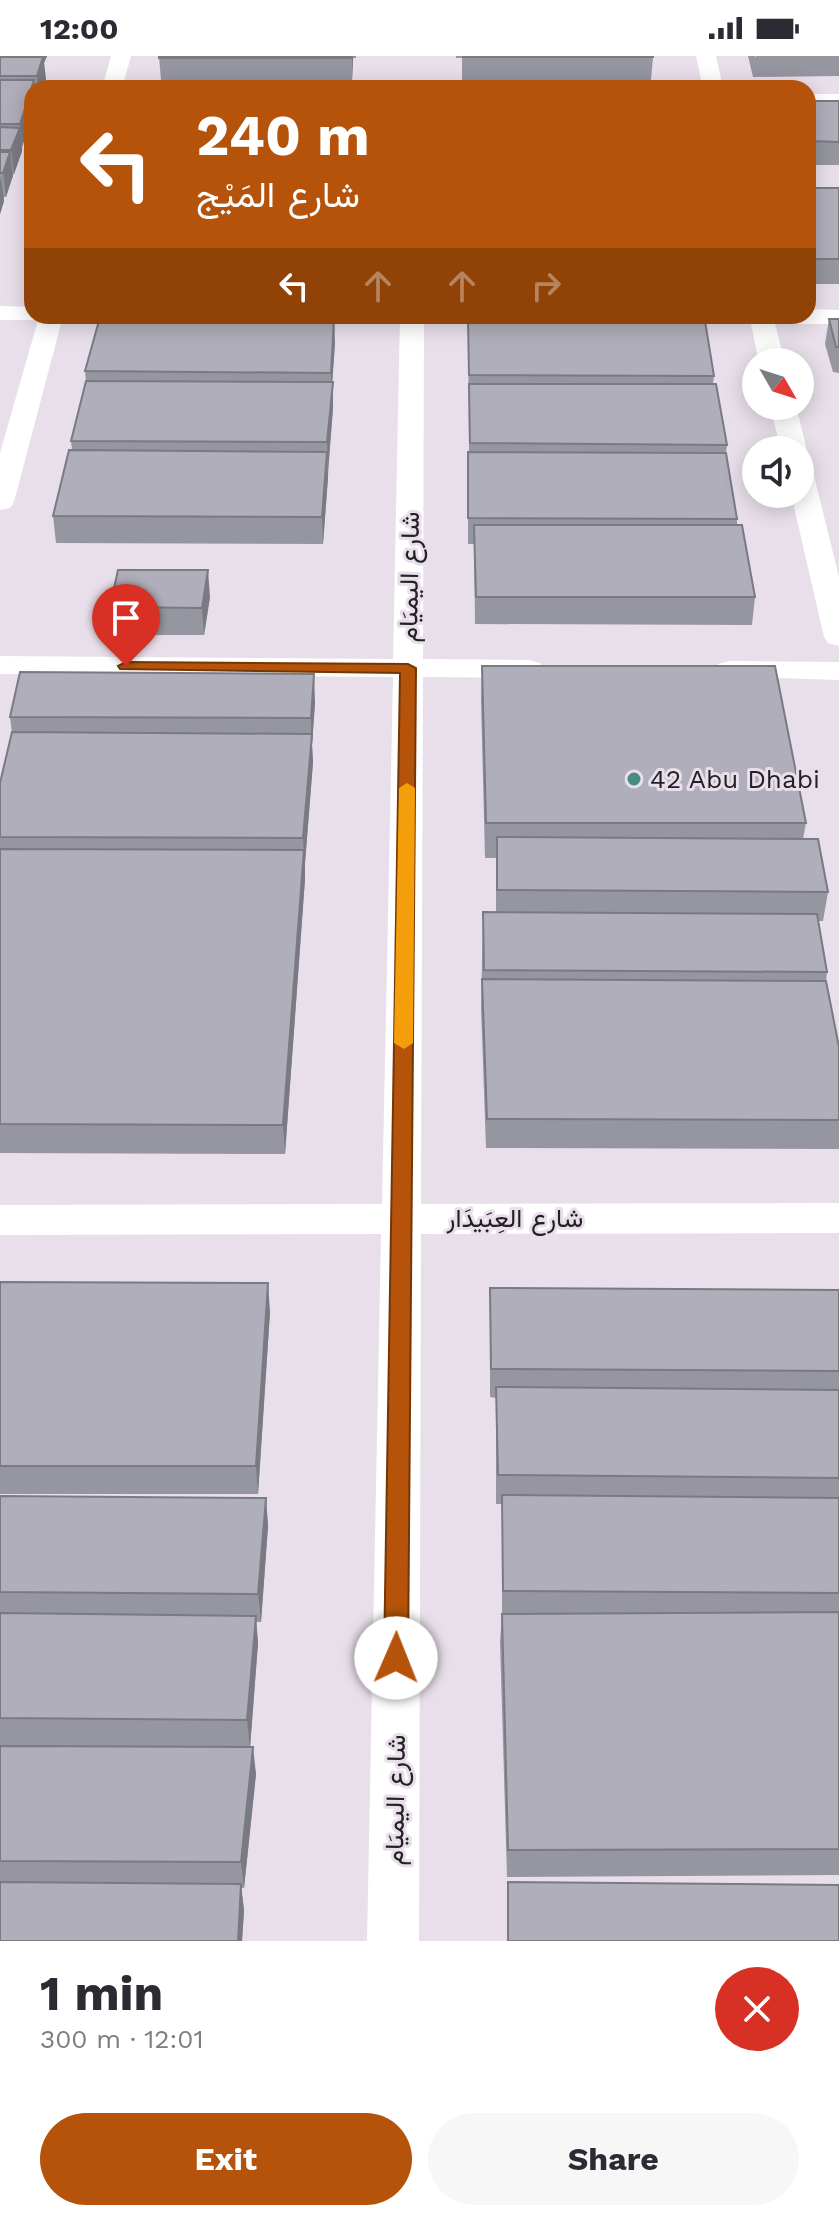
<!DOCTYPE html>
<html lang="en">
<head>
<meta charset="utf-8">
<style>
	:root { --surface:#fff; --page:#f7f7f7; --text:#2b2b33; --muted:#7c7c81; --accent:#b45309 }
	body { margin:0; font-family:"Work Sans",Vazirmatn,sans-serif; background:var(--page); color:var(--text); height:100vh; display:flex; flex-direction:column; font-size:30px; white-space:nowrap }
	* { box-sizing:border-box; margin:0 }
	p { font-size:26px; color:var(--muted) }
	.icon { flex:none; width:44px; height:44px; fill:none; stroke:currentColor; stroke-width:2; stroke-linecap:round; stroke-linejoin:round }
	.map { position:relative; height:1885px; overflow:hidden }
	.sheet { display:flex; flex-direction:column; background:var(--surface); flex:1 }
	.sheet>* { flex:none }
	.top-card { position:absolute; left:24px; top:24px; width:792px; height:244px; border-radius:24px; box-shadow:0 4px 20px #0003; background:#b45309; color:#fff; overflow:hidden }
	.needle { width:52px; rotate:129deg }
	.controls { position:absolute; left:742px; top:292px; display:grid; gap:16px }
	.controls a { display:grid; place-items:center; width:72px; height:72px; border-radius:50%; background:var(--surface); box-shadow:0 4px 20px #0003; font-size:40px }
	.pin { position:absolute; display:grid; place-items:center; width:68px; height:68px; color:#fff; margin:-82px -34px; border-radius:50% 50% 50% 0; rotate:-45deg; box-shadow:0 0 8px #0007 }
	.pin .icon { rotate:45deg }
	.me { position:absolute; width:88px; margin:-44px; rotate:1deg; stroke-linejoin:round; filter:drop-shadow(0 0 6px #0008) }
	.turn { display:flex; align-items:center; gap:28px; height:168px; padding:0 40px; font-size:36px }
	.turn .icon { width:104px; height:104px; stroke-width:2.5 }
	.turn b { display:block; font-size:56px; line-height:68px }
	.lanes { display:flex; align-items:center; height:76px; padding:0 40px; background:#0003; justify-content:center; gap:40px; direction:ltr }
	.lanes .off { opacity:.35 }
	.round { display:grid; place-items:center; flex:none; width:84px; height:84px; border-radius:42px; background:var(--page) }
	.summary { display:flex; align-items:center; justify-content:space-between; height:136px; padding:0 40px }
	h1 { font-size:48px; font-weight:700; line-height:60px }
	.primary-button { display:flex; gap:16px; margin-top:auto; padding:16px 40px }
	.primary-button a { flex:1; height:92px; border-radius:48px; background:var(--accent); color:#fff; font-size:32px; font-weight:700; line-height:92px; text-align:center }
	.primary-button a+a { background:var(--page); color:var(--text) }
	.status { display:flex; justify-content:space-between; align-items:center; height:56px; padding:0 40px; background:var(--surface); direction:ltr }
	.status svg { height:22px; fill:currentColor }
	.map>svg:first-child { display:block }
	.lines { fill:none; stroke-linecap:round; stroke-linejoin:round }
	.minor { fill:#fff; fill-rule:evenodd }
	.wall { fill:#9696a0 }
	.shaded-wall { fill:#7a7a82 }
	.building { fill:#afaeba; stroke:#7a7a82; stroke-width:2 }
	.route { fill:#b45309; stroke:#753606; stroke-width:2 }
	.slow { fill:#f59e0b }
	.poi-dot { fill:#478c81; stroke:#e8dfea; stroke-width:3 }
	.labels { text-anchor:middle; stroke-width:6; stroke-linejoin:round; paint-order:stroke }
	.street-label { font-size:26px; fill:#242125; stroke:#e8dfea }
	.poi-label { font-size:26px; fill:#242125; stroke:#e8dfea; text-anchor:start }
</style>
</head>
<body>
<div class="status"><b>12:00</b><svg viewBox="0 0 49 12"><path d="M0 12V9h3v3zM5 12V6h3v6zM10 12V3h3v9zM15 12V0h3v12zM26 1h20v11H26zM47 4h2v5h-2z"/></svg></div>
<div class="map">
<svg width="839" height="1885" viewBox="0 0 839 1885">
	<rect width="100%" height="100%" fill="#e8dfea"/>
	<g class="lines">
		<!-- minor -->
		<g class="minor">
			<polygon points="111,0 131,0 122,32 102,32"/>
			<polygon points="696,0 716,0 723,32 703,32"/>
			<rect x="808" y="38" width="31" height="12"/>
			<polygon points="0,250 32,251 32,260 63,260 14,446 10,452 0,454 0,397 38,264 0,264"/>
			<polygon points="808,253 839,254 839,268 775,268 785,306 759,306 751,268 688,267 679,265 676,260 808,260"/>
			<polygon points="400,260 424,260 423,603 529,604 540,607 544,613 540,619 529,622 423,621 421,1148 839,1147 839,1177 421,1178 419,1885 367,1885 381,1178 0,1179 0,1149 382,1148 393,621 0,618 0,600 393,603"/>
			<polygon points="770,350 796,350 807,394 803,400 800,401 800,394 781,394"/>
			<polygon points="800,412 810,414 814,420 839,521 839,590 828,587 824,581 791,438 800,438"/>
			<polygon points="729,605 839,606 839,624 718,620 714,614 718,608"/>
		</g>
	</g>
	<!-- wall -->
	<g class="wall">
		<polygon points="14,0 47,0 44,7 46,24 43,32 32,32 22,91 22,95 14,118 13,118 6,141 4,141 4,145 0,158 0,20"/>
		<polygon points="159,0 356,0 356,2 353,2 352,24 161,24"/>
		<polygon points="456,0 653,0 653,1 651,24 462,24 462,2 456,2"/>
		<polygon points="748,0 755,0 755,2 756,0 839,0 839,20 753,21"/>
		<rect x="808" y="45" width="31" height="64"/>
		<polygon points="808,132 839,132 839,228 810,228 808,219"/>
		<polygon points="829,263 839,263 839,317 833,316 825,288"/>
		<polygon points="468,264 714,320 713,328 727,389 726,397 737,463 737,469 755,541 752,569 475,568 474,488 468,488 468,396 469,396"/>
		<polygon points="335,287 332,326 333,352 323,488 56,487 53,460 72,394 71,385 86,326 85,315"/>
		<polygon points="210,541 204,579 113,579 110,551"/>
		<polygon points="482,610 806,767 803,783 828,836 823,865 818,865 827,916 826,925 839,991 839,1093 486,1092 481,952 483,856 496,856 496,802 485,802 481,644"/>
		<polygon points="315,646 312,689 313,706 305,807 305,823 285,1098 0,1097 0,727 12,677 10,661"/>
		<polygon points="0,1226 270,1256 258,1438 0,1438"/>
		<polygon points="490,1232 839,1234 839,1819 507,1821 500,1586 502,1558 502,1448 496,1448 496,1342 490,1341"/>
		<polygon points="0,1440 266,1442 268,1470 261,1566 256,1566 258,1587 250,1691 256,1718 244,1832 241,1832 244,1854 242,1885 0,1885"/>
		<polygon points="508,1826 839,1885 507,1885"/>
	</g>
	<!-- shaded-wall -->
	<g class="shaded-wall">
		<polygon points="43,0 47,0 44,7 46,24 43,32 38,32 37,20"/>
		<polygon points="352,0 353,0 353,5 352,24"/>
		<polygon points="34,24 35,32 32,32 32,62 22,91 20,68"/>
		<polygon points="20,72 22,95 14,118 11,94"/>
		<polygon points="10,96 13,120 6,141 3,117"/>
		<polygon points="1,121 4,145 0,158 0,125"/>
		<polygon points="334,262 335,287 332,330 333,326 333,352 328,412 327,386 331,340 331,317"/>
		<polygon points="327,396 328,422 323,488 322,461"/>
		<polygon points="208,514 210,541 204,579 202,552"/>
		<polygon points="314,618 315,646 312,689 313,706 305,807 305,823 285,1098 283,1069 304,798 303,782 311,680 311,662"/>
		<polygon points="268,1227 270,1256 258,1438 256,1410"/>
		<polygon points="266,1442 268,1470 261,1566 258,1538"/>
		<polygon points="256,1560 258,1587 250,1692 247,1664"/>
		<polygon points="253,1691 256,1718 244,1832 241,1806"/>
		<polygon points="241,1828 244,1854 242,1885 238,1885"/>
	</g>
	<!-- building -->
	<g class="building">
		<polygon points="14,0 43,0 42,1 14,1"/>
		<polygon points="159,0 352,0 351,2 159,2"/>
		<rect x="463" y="0" width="190" height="1"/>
		<polygon points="0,1 43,1 37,20 0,20"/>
		<polygon points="0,24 34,24 20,68 0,68"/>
		<polygon points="808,45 839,45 839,86 808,85"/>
		<polygon points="0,71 20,72 11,94 0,94"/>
		<polygon points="0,96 10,96 3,117 0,117"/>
		<polygon points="808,132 839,132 839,203 813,203 808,184"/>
		<polygon points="100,261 334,262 331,317 85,315"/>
		<polygon points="829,263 839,263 839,291 836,291"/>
		<polygon points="468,264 705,265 714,320 469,319"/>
		<polygon points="86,325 333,326 327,386 71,385"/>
		<polygon points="469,328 716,328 727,389 470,387"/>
		<polygon points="69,394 327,396 322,461 53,460"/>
		<polygon points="468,396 726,397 737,463 468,462"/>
		<polygon points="474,469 742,469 755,541 476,541"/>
		<polygon points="118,514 208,514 202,552 110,551"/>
		<polygon points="482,610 775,610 806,767 486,767"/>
		<polygon points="20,616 314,618 311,662 10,661"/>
		<polygon points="12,676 312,678 303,782 0,781 0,727"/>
		<polygon points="497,781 818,783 828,836 497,834"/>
		<polygon points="0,793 304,794 283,1069 0,1068"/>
		<polygon points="483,856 817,858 827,916 484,914"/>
		<polygon points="482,923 826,925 839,991 839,1064 487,1063"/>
		<polygon points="0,1226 268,1227 256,1410 0,1410"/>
		<polygon points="490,1232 839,1234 839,1315 491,1313"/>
		<polygon points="496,1331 839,1334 839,1422 498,1419"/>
		<polygon points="502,1439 839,1442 839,1537 503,1535"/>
		<polygon points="0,1440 266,1442 258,1538 0,1536"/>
		<polygon points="839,1556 839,1793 508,1794 502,1558"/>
		<polygon points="0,1557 256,1560 247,1664 0,1662"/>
		<polygon points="0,1690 253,1691 241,1806 0,1805"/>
		<polygon points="0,1826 241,1828 238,1885 0,1885"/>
		<polygon points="508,1826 839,1829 839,1885 508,1885"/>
	</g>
	<!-- route -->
	<polygon class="route" points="126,606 408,608 416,612 408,1602 405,1610 396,1613 388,1610 384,1602 400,617 120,613 118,610"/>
	<!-- slow -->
	<polygon class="slow" points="407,727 415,732 413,987 404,993 394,987 399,732"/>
	<!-- markers -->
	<circle class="poi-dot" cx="634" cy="723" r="8"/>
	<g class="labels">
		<!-- street labels -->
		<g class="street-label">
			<text transform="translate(409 521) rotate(-89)" y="9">شارع اليميَام</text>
			<text x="515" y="1171">شارع العِبَيدَار</text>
			<text transform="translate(395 1744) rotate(-89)" y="9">شارع اليميَام</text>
		</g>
		<!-- poi labels -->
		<g class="poi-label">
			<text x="650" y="732">42 Abu Dhabi</text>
		</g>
	</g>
</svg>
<div class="controls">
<a><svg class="needle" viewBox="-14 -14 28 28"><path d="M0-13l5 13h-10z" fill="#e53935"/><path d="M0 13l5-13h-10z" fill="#7c7c81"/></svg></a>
<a><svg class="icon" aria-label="sound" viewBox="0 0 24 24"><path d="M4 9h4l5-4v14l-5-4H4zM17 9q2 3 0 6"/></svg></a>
</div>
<div class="pin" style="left:126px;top:610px;background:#d93025"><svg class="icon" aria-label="arrive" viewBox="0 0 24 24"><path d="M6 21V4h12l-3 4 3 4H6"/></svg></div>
<svg class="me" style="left:396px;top:1602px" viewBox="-20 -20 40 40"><circle r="19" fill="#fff"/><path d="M0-13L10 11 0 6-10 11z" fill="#b45309"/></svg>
<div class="top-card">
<div class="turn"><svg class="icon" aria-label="left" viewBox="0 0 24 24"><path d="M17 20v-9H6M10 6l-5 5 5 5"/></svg><div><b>240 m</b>شارع المَيْج</div></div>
<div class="lanes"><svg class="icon" aria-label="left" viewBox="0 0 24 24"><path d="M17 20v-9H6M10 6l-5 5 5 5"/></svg><svg class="icon off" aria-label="ahead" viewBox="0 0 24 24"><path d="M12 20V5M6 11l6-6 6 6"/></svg><svg class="icon off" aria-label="ahead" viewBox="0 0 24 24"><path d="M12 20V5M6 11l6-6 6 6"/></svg><svg class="icon off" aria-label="right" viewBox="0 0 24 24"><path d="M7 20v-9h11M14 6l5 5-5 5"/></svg></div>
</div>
</div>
<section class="sheet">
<div class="summary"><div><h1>1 min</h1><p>300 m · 12:01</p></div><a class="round" style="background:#d93025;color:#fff"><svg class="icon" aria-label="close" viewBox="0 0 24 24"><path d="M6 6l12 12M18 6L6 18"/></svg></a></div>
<div class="primary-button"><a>Exit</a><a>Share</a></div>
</section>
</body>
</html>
